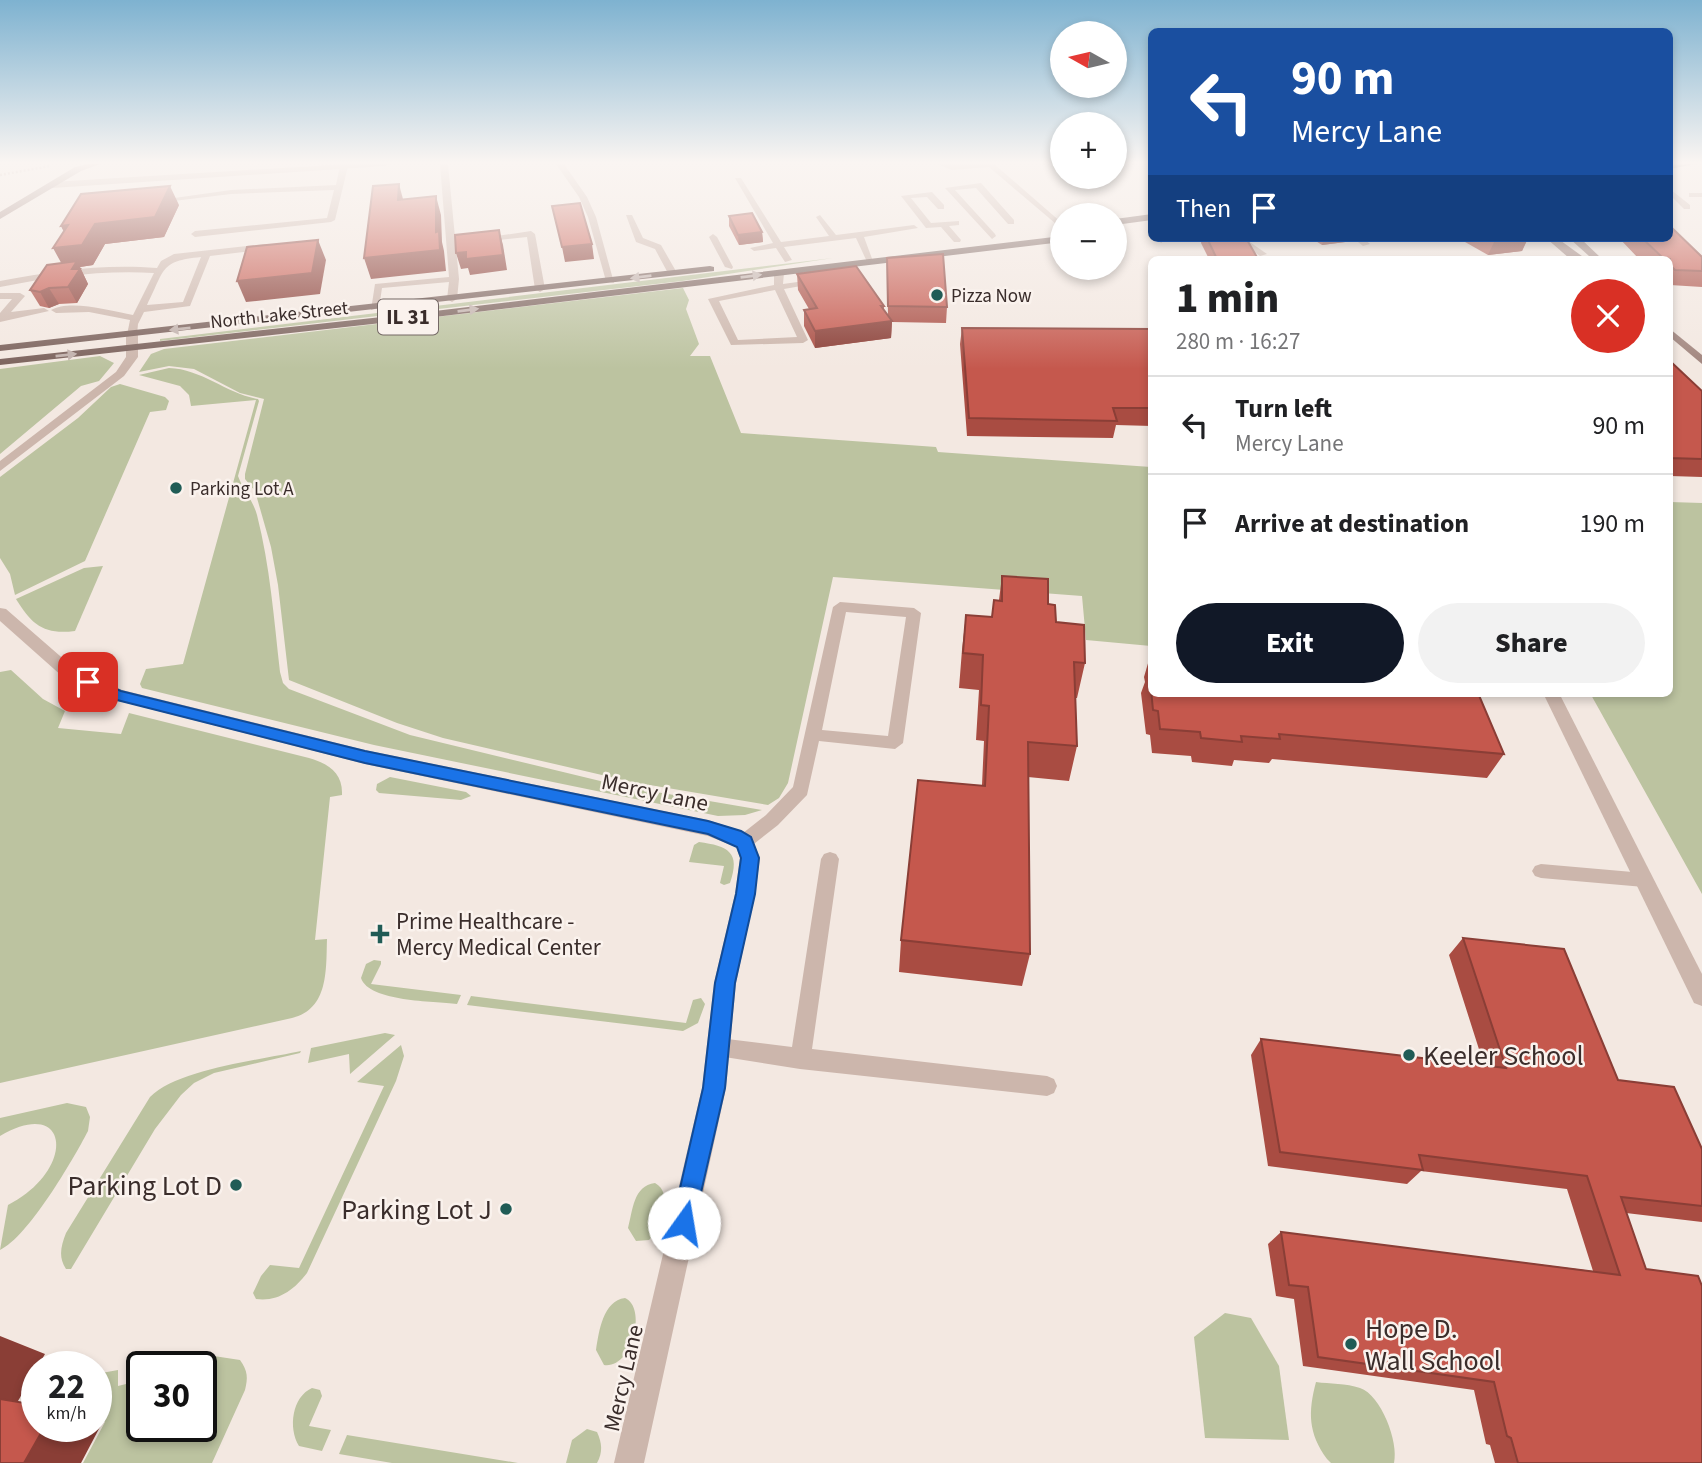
<!DOCTYPE html>
<html lang="en">
<head>
<meta charset="utf-8">
<style>
	:root { --surface:#fff; --page:#f2f2f2; --text:#202124; --muted:#757577; --line:#e0e0e0; --accent:#111827 }
	body { margin:0; font-family:"Source Sans 3",sans-serif; background:var(--page); color:var(--text); height:100vh; display:flex; flex-direction:column; font-size:26px; white-space:nowrap }
	* { box-sizing:border-box; margin:0 }
	p { font-size:23px; color:var(--muted) }
	.icon { flex:none; width:38px; height:38px; fill:none; stroke:currentColor; stroke-width:2; stroke-linecap:round; stroke-linejoin:round }
	.map { position:relative; flex:1; overflow:hidden }
	.drawer { position:absolute; left:1148px; top:256px; width:525px; height:441px; display:flex; flex-direction:column; background:var(--surface); border-radius:10px; box-shadow:0 4px 10px #0003 }
	.drawer>* { flex:none }
	.guide { position:absolute; left:1148px; top:28px; width:525px; height:214px; border-radius:10px; box-shadow:0 4px 10px #0003; background:#1a4fa0; color:#fff; overflow:hidden }
	.needle { width:46px; rotate:278deg }
	.controls { position:absolute; left:1050px; top:21px; display:grid; gap:14px }
	.controls a { display:grid; place-items:center; width:77px; height:77px; border-radius:50%; background:var(--surface); box-shadow:0 4px 10px #0003; font-size:35px }
	.speed { position:absolute; left:21px; top:1351px; display:flex; gap:14px; font-size:35px; font-weight:700; text-align:center }
	.speed>* { display:grid; place-content:center; width:91px; height:91px; border-radius:50%; background:var(--surface); box-shadow:0 4px 10px #0003; line-height:1 }
	.speed small { font-size:18px; font-weight:400 }
	.speed .limit { border:4px solid #111; border-radius:10px; background:#fff; color:#111 }
	.pin { position:absolute; display:grid; place-items:center; width:60px; height:60px; color:#fff; margin:-30px; border-radius:14px; box-shadow:0 4px 10px #0006 }
	.me { position:absolute; width:77px; margin:-38px; rotate:13deg; stroke-linejoin:round; filter:drop-shadow(0 0 5px #0008) }
	.turn { display:flex; align-items:center; gap:24px; height:147px; padding:0 28px; font-size:32px }
	.turn .icon { width:91px; height:91px; stroke-width:2.5 }
	.turn b { display:block; font-size:49px; line-height:60px }
	.then { display:flex; align-items:center; height:66px; padding:0 28px; background:#0003; gap:14px; font-size:26px }
	.round { display:grid; place-items:center; flex:none; width:74px; height:74px; border-radius:37px; background:var(--page) }
	.head { display:flex; align-items:center; justify-content:space-between; height:119px; padding:0 28px }
	h1 { font-size:42px; font-weight:800; line-height:52px }
	.primary-button { display:flex; gap:14px; margin-top:auto; padding:14px 28px }
	.primary-button a { flex:1; height:80px; border-radius:42px; background:var(--accent); color:#fff; font-size:28px; font-weight:800; line-height:80px; text-align:center }
	.primary-button a+a { background:var(--page); color:var(--text) }
	ul { padding:0; list-style:none }
	li { display:flex; align-items:center; gap:21px; height:98px; padding:0 28px; border-top:2px solid var(--line) }
	li div { flex:1 }
	li b { display:block; font-size:26px }
	li em { font-style:normal }
	.map>svg:first-child { display:block }
	.green { fill:#bcc3a0 }
	.lines { fill:none; stroke-linecap:round; stroke-linejoin:round }
	.path { stroke:#b89f96; stroke-width:2.5; stroke-dasharray:2 2; stroke-linecap:butt }
	.lane { fill:#ccb6ac; fill-rule:evenodd }
	.street { fill:#ccb6ac; fill-rule:evenodd }
	.secondary { fill:#a0847d; fill-rule:evenodd }
	.primary { fill:#7b625c; fill-rule:evenodd }
	.wall { fill:#a94c42 }
	.shaded-wall { fill:#8a3e36 }
	.building { fill:#c5584d; stroke:#8a3e36; stroke-width:2 }
	.oneway { fill:#c1b1ac }
	.route { fill:#1a73e8; stroke:#114b97; stroke-width:2 }
	.poi-dot { fill:#205c56; stroke:#faf2ed; stroke-width:2.5 }
	.labels { text-anchor:middle; stroke-width:5; stroke-linejoin:round; paint-order:stroke }
	.far-poi-label { font-size:19px; fill:#3a2d2b; stroke:#faf2ed; text-anchor:start }
	.far-street-label { font-size:19px; fill:#3a2d2b; stroke:#faf2ed }
	.shield { fill:#faf2ed; stroke:#746865; stroke-width:2 }
	.shield-label { font-size:21px; font-weight:bold; fill:#3a2d2b }
	.street-label { font-size:23px; fill:#3a2d2b; stroke:#faf2ed }
	.poi-label { font-size:23px; fill:#3a2d2b; stroke:#faf2ed; text-anchor:start }
	.near-poi-label { font-size:28px; fill:#3a2d2b; stroke:#faf2ed; text-anchor:start }
</style>
</head>
<body>
<div class="map">
<svg width="1702" height="1463" viewBox="0 0 1702 1463">
	<rect width="100%" height="100%" fill="#f3e8e1"/>
	<!-- green -->
	<g class="green">
		<polygon points="833,258 682,281 160,341 160,339"/>
		<polygon points="683,288 689,300 686,309 699,344 690,356 710,356 741,433 936,447 938,452 1151,467 1151,646 1086,640 1082,596 833,577 788,783 779,798 768,805 632,782 443,738 397,723 289,680 278,585 271,547 255,491 245,479 245,474 264,399 240,393 194,369 169,366 139,372 151,354 164,349"/>
		<polygon points="100,356 114,363 99,381 81,386 0,454 0,369"/>
		<path d="M169,368C202,369 227,394 258,399L259,401L238,476C243,490 253,500 257,515C270,566 274,619 280,672L283,683L289,689L410,735L621,786L762,810L745,815L718,816L374,745L142,688L140,684L146,669L183,664L256,400L191,406L189,395L180,386L139,375Z"/>
		<polygon points="120,384 165,397 169,401 166,410 150,412 85,561 15,595 10,574 0,558 0,477 78,418 111,387"/>
		<polygon points="1670,502 1702,503 1702,894 1590,693 1670,693"/>
		<path d="M103,566L75,631C44,635 32,625 16,599L84,568Z"/>
		<path d="M11,670L43,699L65,711L58,728L121,734L129,713L309,758C329,764 343,773 342,795L330,797L315,940L327,939C326,969 329,1009 292,1018L0,1083V672Z"/>
		<polygon points="390,777 466,792 471,796 461,800 379,793 376,790 377,784"/>
		<path d="M699,842C728,846 741,852 730,883L724,885L720,883L724,866L689,862L694,845Z"/>
		<path d="M374,960L381,961V964L371,984L461,995L457,1004C434,1001 369,1002 361,978L366,964Z"/>
		<polygon points="471,996 686,1023 693,1000 701,998 705,1004 698,1023 683,1031 467,1005"/>
		<polygon points="385,1033 395,1035 350,1074 349,1054 308,1063 311,1048"/>
		<path d="M401,1045L404,1056L396,1081L307,1273C294,1290 278,1302 256,1299L253,1293L261,1276L270,1265L299,1268L384,1086L357,1082Z"/>
		<path d="M301,1051L300,1053L214,1073L194,1083L181,1095L155,1129L71,1269H66C58,1257 61,1246 66,1233L150,1097C178,1069 260,1060 301,1051Z"/>
		<path d="M67,1103L86,1107L90,1117L88,1131C73,1160 28,1237 0,1250L8,1205C77,1170 70,1095 0,1136V1118Z"/>
		<path d="M655,1183C674,1193 662,1228 649,1240L636,1241L628,1228C633,1210 633,1186 655,1183Z"/>
		<path d="M625,1298C647,1307 633,1369 604,1365L596,1350C599,1331 603,1301 625,1298Z"/>
		<polygon points="1225,1313 1251,1318 1279,1366 1289,1440 1205,1438 1194,1337"/>
		<path d="M181,1351L240,1360C248,1371 248,1378 245,1390L212,1463H83L105,1422L96,1420V1374L118,1370V1386L142,1380V1426H201V1367H173Z"/>
		<path d="M1316,1382C1330,1384 1346,1383 1360,1388C1381,1395 1399,1442 1394,1463H1331L1327,1459C1308,1433 1308,1412 1316,1382Z"/>
		<path d="M312,1388L320,1390L322,1396L309,1426L331,1430L322,1451L299,1446C288,1428 292,1397 312,1388Z"/>
		<path d="M587,1429L597,1432C602,1443 603,1452 597,1463H566L572,1440Z"/>
		<polygon points="347,1435 518,1463 392,1463 339,1454"/>
	</g>
	<g class="lines">
		<!-- path -->
		<g class="path">
			<polyline points="0,175 50,166"/>
			<polyline points="1158,238 1162,242"/>
		</g>
		<!-- lane -->
		<g class="lane">
			<polygon points="344,164 348,166 335,220 331,222 195,237 191,234 195,231 327,218 334,190 231,194 157,203 153,201 231,190 336,185 340,166"/>
			<polygon points="440,164 448,164 459,279 457,299 452,302 447,299 449,282 382,288 379,308 371,310 375,284 449,277"/>
			<polygon points="556,164 564,164 587,197 596,217 614,283 606,281 588,217 579,197"/>
			<polygon points="937,164 994,164 1062,223 1062,229 989,167 952,170"/>
			<polygon points="735,178 741,178 781,242 829,236 816,217 820,215 836,235 914,225 918,228 864,237 874,264 868,264 856,238 784,247 792,260 785,262 776,248 754,251 750,248 773,243"/>
			<polygon points="981,183 1014,220 1014,224 1008,224 976,188 955,190 995,234 996,236 992,239 945,188"/>
			<polygon points="1670,189 1690,205 1690,209 1684,209 1670,195"/>
			<polygon points="932,192 944,205 944,209 938,209 927,197 911,198 931,223 959,221 959,225 949,226 961,240 960,242 954,242 941,227 926,228 901,196"/>
			<rect x="1689" y="193" width="13" height="4"/>
			<polygon points="626,215 632,215 643,238 661,245 677,273 675,275 669,275 655,249 636,242"/>
			<polygon points="531,231 535,234 545,289 540,292 535,289 527,237 481,242 477,239"/>
			<polygon points="713,234 717,237 733,267 732,269 725,267 709,237"/>
			<polygon points="1234,238 1244,238 1267,254 1260,256"/>
			<polygon points="1353,238 1363,238 1370,244 1363,246"/>
			<path d="M265,244L269,247L268,249L210,256L190,306L144,312L138,324L137,335L132,338L127,335L130,320L89,312L56,313L51,310C70,299 111,311 133,315L154,273C101,270 52,277 0,287V281C56,271 100,264 157,268L161,261L174,254ZM201,257L183,302L147,305C165,270 159,261 201,257Z"/>
			<path d="M779,270L784,273L783,284L819,279L824,282L784,289L808,340L803,343L731,345L708,299L774,285V273ZM775,290L797,337L738,340L719,301Z"/>
			<polygon points="0,293 20,293 25,296 11,312 44,308 49,311 0,322 0,313 12,299 0,299"/>
			<path d="M840,602L914,608L921,613L903,743L895,749L819,741L807,795L778,825L750,847L744,849L738,847L735,842L738,837L766,815L793,787L833,607ZM846,612L906,617L888,736L822,730Z"/>
			<polygon points="830,852 836,854 839,859 812,1049 1047,1076 1054,1079 1057,1086 1054,1093 1047,1096 800,1069 712,1055 709,1048 712,1041 719,1038 792,1047 821,859 824,854"/>
			<polygon points="1541,864 1644,873 1650,875 1653,880 1650,885 1644,887 1541,878 1535,876 1532,871 1535,866"/>
		</g>
		<!-- street -->
		<g class="street">
			<polygon points="348,164 389,164 385,166 52,188 48,185 52,182"/>
			<polygon points="132,332 138,335 138,357 124,376 0,471 0,461 116,372 126,357 126,335"/>
			<polygon points="0,608 6,609 75,669 122,690 365,750 708,820 742,831 751,836 760,858 755,894 736,983 726,1088 644,1463 614,1463 702,1088 714,983 735,894 740,858 736,847 708,836 365,764 111,699 63,677 0,621"/>
			<polygon points="1543,693 1559,693 1702,974 1702,1006 1694,1003"/>
		</g>
		<!-- secondary -->
		<g class="secondary">
			<polygon points="87,164 100,164 81,171 0,219 0,212 75,167"/>
			<polygon points="1546,238 1557,238 1586,259 1569,258"/>
			<polygon points="1569,238 1580,238 1600,257 1586,259 1589,256"/>
			<polygon points="1670,329 1702,355 1702,364 1670,337"/>
		</g>
		<!-- primary -->
		<g class="primary">
			<polygon points="1695,164 1670,169 1670,165"/>
			<polygon points="1152,214 1152,220 1115,225 1115,219"/>
			<polygon points="1062,236 1062,242 418,319 0,365 0,359 418,313"/>
			<polygon points="710,266 714,267 714,271 0,351 0,345"/>
		</g>
	</g>
	<!-- wall -->
	<g class="wall">
		<polygon points="179,205 164,237 105,244 93,265 80,267 88,284 77,303 59,304 49,308 40,306 30,290 61,263 64,232 61,226"/>
		<polygon points="729,216 762,232 763,242 739,245 729,226"/>
		<polygon points="1202,238 1246,238 1258,259 1209,259 1201,243"/>
		<polygon points="1311,238 1354,238 1353,241 1322,245"/>
		<polygon points="1458,238 1528,238 1522,251 1488,255"/>
		<polygon points="1619,238 1670,238 1702,257 1702,287 1670,285 1670,259 1639,259"/>
		<polygon points="887,258 947,307 946,323 892,322 891,338 815,348 804,326 804,310 809,309 798,290 797,274 884,306 884,310 888,316"/>
		<polygon points="962,328 1152,329 1152,426 1116,425 1113,438 967,436 960,344"/>
		<polygon points="1670,361 1702,391 1702,477 1670,476"/>
		<polygon points="1002,576 1048,604 1056,622 1085,663 1077,698 1075,698 1077,746 1069,781 1028,777 1030,954 1022,986 899,972 901,940 982,785 984,741 976,740 979,690 959,688 962,650 966,615 992,617 994,600 999,600"/>
		<polygon points="1151,653 1152,693 1504,754 1487,778 1272,759 1269,763 1234,760 1232,766 1192,762 1191,756 1152,753 1150,735 1146,734 1141,693 1145,682 1144,677"/>
		<polygon points="1463,938 1618,1080 1702,1149 1702,1222 1626,1213 1702,1463 1495,1463 1490,1445 1486,1444 1474,1390 1303,1366 1294,1299 1276,1296 1268,1244 1281,1232 1593,1271 1567,1189 1421,1171 1407,1184 1268,1166 1251,1055 1261,1039 1484,1065 1449,955"/>
	</g>
	<!-- shaded-wall -->
	<g class="shaded-wall">
		<polygon points="399,184 404,203 398,200"/>
		<polygon points="170,186 179,205 164,237 105,244 93,265 80,267 88,284 77,303 68,287 64,268 53,248 95,224"/>
		<polygon points="436,196 441,215 442,242 444,251 446,271 371,279 364,258 436,232"/>
		<polygon points="68,225 72,246 61,226"/>
		<polygon points="499,230 503,245 507,270 470,275 468,268 461,269 456,253 466,252"/>
		<polygon points="762,232 763,242 739,245 738,235"/>
		<polygon points="1324,238 1354,238 1353,241 1322,245"/>
		<polygon points="1510,238 1528,238 1522,251 1488,255 1495,240"/>
		<polygon points="318,240 326,260 320,294 246,302 237,281"/>
		<polygon points="592,244 594,259 565,262 562,247"/>
		<polygon points="49,288 59,304 49,308 40,292"/>
		<polygon points="892,321 891,338 815,348 815,331"/>
		<polygon points="0,1336 45,1354 14,1408 0,1404"/>
		<polygon points="96,1421 102,1423 81,1463 24,1463 45,1426 96,1426"/>
	</g>
	<!-- building -->
	<g class="building">
		<polygon points="399,184 398,200 436,196 436,232 439,231 440,250 364,258 373,186"/>
		<polygon points="170,186 155,217 95,224 82,245 53,248 68,225 61,226 81,194"/>
		<polygon points="580,203 592,244 562,247 552,206"/>
		<polygon points="752,213 762,232 738,235 729,216"/>
		<polygon points="1670,226 1702,257 1702,271 1675,270 1670,265 1670,259 1664,259 1642,238 1670,238"/>
		<polygon points="499,230 503,255 466,259 466,252 456,253 455,235"/>
		<polygon points="1207,238 1246,238 1258,259 1217,259"/>
		<polygon points="1492,238 1510,238 1495,240"/>
		<polygon points="318,240 312,273 237,281 247,247"/>
		<polygon points="943,254 947,307 888,306 887,258"/>
		<polygon points="77,261 72,269 80,269 68,287 49,288 40,292 30,290 47,265"/>
		<polygon points="856,266 884,306 881,306 892,321 815,331 804,310 817,308 797,274"/>
		<polygon points="962,328 1152,329 1152,408 1113,408 1117,421 969,418"/>
		<polygon points="1670,361 1702,391 1702,459 1670,458"/>
		<polygon points="1002,576 1048,579 1048,604 1055,605 1056,622 1084,625 1085,663 1074,662 1077,746 1028,742 1030,954 901,940 918,780 985,786 989,706 981,705 983,655 963,653 966,615 992,617 994,600 1002,601"/>
		<polygon points="1149,669 1152,669 1152,693 1478,693 1504,754 1279,734 1280,739 1241,736 1242,742 1201,738 1200,732 1160,729 1158,711 1153,710"/>
		<polygon points="1463,938 1564,949 1618,1080 1674,1087 1702,1149 1702,1206 1621,1197 1646,1269 1698,1276 1702,1286 1702,1463 1518,1463 1511,1438 1507,1436 1494,1382 1318,1357 1308,1287 1289,1285 1281,1232 1620,1275 1587,1176 1419,1155 1423,1170 1280,1152 1261,1039 1506,1068"/>
		<polygon points="0,1399 37,1405 37,1426 45,1426 24,1463 0,1463"/>
	</g>
	<!-- one-way arrows -->
	<defs><path id="oneway-solid" d="M-6-.8H1V-3.2L6.5 0L1 3.2V.8H-6Z" transform="scale(1.75)"/></defs>
	<g class="oneway">
		<use href="#oneway-solid" transform="translate(751 276) rotate(-7)"/>
		<use href="#oneway-solid" transform="translate(641 277) rotate(173)"/>
		<use href="#oneway-solid" transform="translate(468 310) rotate(-7)"/>
		<use href="#oneway-solid" transform="translate(180 329) rotate(174)"/>
		<use href="#oneway-solid" transform="translate(66 355) rotate(-6)"/>
	</g>
	<!-- sky -->
	<linearGradient id="sky" x2="0" y2="1"><stop stop-color="#7eb2d0"/><stop offset="0.44" stop-color="#faf5f2"/><stop offset="1" stop-color="#faf5f2" stop-opacity="0"/></linearGradient>
	<rect width="1702" height="369" fill="url(#sky)"/>
	<!-- route -->
	<polygon class="route" points="88,677 121,691 365,751 708,821 741,831 751,837 759,858 755,894 735,983 725,1088 692,1232 684,1235 675,1232 672,1223 703,1088 715,983 736,894 741,858 737,847 708,834 365,763 117,700 82,686 80,682 82,678"/>
	<!-- markers -->
	<g class="poi-dot">
		<circle cx="937" cy="295" r="7"/>
		<circle cx="176" cy="488" r="7"/>
		<path d="M376.5 923.5h7v7h7v7h-7v7h-7v-7h-7v-7h7z"/>
		<circle cx="1409" cy="1055" r="7"/>
		<circle cx="236" cy="1185" r="7"/>
		<circle cx="506" cy="1209" r="7"/>
		<circle cx="1351" cy="1344" r="7"/>
	</g>
	<g class="labels">
		<!-- far-poi labels -->
		<g class="far-poi-label">
			<text x="951" y="302">Pizza Now</text>
			<text x="190" y="495">Parking Lot A</text>
		</g>
		<!-- far-street labels -->
		<g class="far-street-label">
			<text transform="translate(279 314) rotate(-6)" y="7">North Lake Street</text>
		</g>
		<!-- shield labels -->
		<rect class="shield" x="378" y="299.5" width="60" height="35" rx="5"/>
		<g class="shield-label">
			<text x="408" y="324">IL 31</text>
		</g>
		<!-- street labels -->
		<g class="street-label">
			<text transform="translate(655 792) rotate(12)" y="8">Mercy Lane</text>
			<text transform="translate(623 1378) rotate(-77)" y="8">Mercy Lane</text>
		</g>
		<!-- poi labels -->
		<g class="poi-label">
			<text x="396" y="929">Prime Healthcare -<tspan x="396" dy="26">Mercy Medical Center</tspan></text>
		</g>
		<!-- near-poi labels -->
		<g class="near-poi-label">
			<text x="1423" y="1065">Keeler School</text>
			<text x="222" y="1195" text-anchor="end">Parking Lot D</text>
			<text x="492" y="1219" text-anchor="end">Parking Lot J</text>
			<text x="1365" y="1338">Hope D.<tspan x="1365" dy="32">Wall School</tspan></text>
		</g>
	</g>
</svg>
<div class="controls">
<a><svg class="needle" viewBox="-14 -14 28 28"><path d="M0-13l5 13h-10z" fill="#e53935"/><path d="M0 13l5-13h-10z" fill="#757577"/></svg></a>
<a>+</a>
<a>−</a>
</div>
<div class="speed"><div>22<small>km/h</small></div><div class="limit">30</div></div>
<div class="pin" style="left:88px;top:682px;background:#d93025"><svg class="icon" aria-label="arrive" viewBox="0 0 24 24"><path d="M6 21V4h12l-3 4 3 4H6"/></svg></div>
<svg class="me" style="left:684px;top:1223px" viewBox="-20 -20 40 40"><circle r="19" fill="#fff"/><path d="M0-13L10 11 0 6-10 11z" fill="#1a73e8"/></svg>
<div class="guide">
<div class="turn"><svg class="icon" aria-label="left" viewBox="0 0 24 24"><path d="M17 20v-9H6M10 6l-5 5 5 5"/></svg><div><b>90 m</b>Mercy Lane</div></div>
<div class="then">Then<svg class="icon" aria-label="arrive" viewBox="0 0 24 24"><path d="M6 21V4h12l-3 4 3 4H6"/></svg></div>
</div>
<section class="drawer">
<div class="head"><div><h1>1 min</h1><p>280 m · 16:27</p></div><a class="round" style="background:#d93025;color:#fff"><svg class="icon" aria-label="close" viewBox="0 0 24 24"><path d="M6 6l12 12M18 6L6 18"/></svg></a></div>
<ul>
<li><svg class="icon" aria-label="left" viewBox="0 0 24 24"><path d="M17 20v-9H6M10 6l-5 5 5 5"/></svg><div><b>Turn left</b><p>Mercy Lane</p></div><em>90 m</em></li>
<li><svg class="icon" aria-label="arrive" viewBox="0 0 24 24"><path d="M6 21V4h12l-3 4 3 4H6"/></svg><div><b>Arrive at destination</b></div><em>190 m</em></li>
</ul>
<div class="primary-button"><a>Exit</a><a>Share</a></div>
</section>
</div>
</body>
</html>
